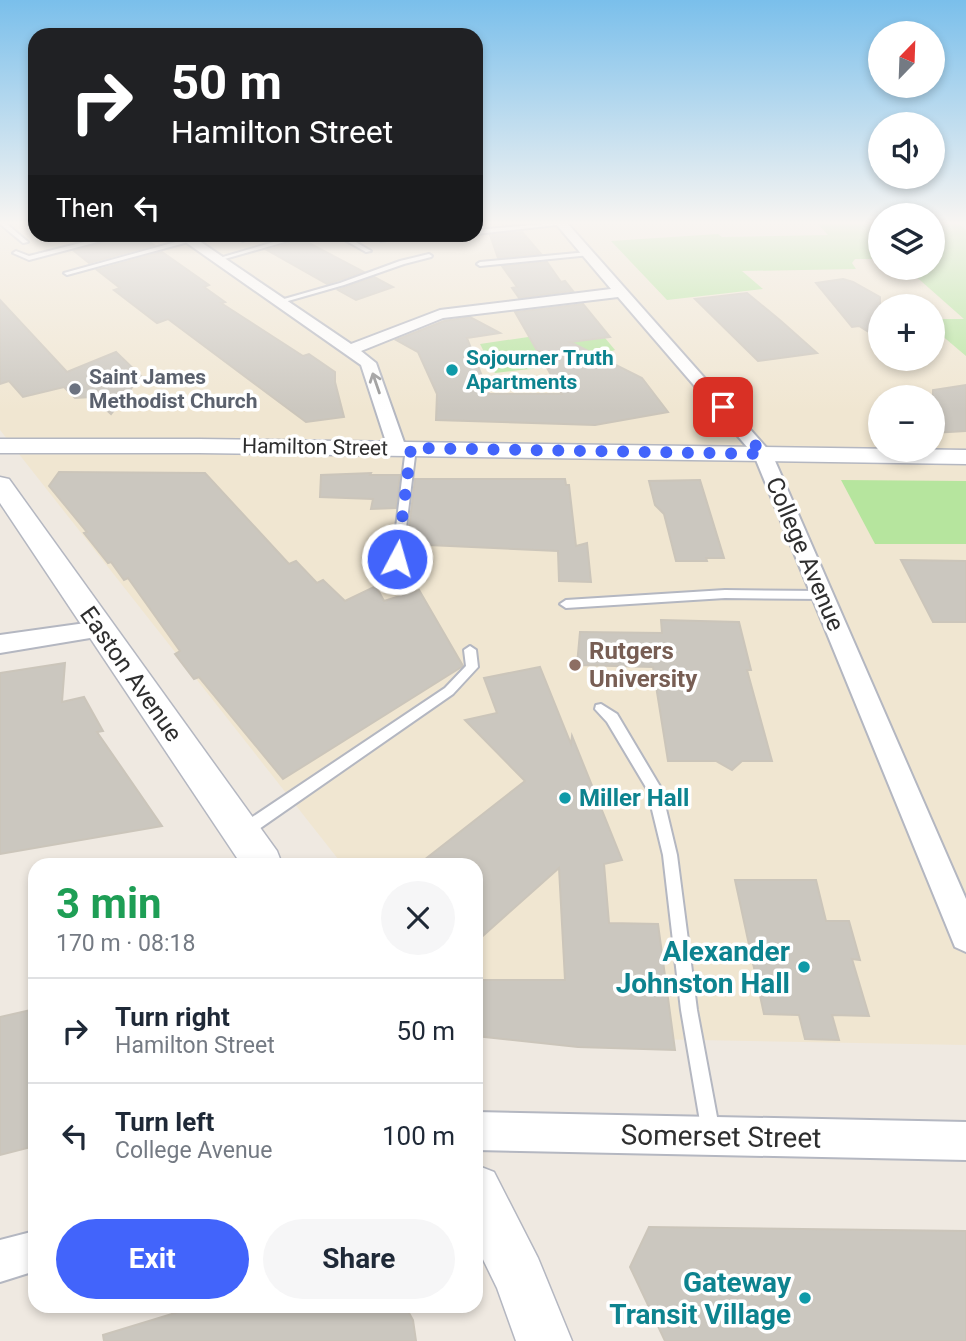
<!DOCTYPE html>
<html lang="en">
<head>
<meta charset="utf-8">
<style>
	:root { --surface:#fff; --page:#f6f6f7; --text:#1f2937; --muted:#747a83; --line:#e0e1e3; --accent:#4264fb }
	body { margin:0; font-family:Roboto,sans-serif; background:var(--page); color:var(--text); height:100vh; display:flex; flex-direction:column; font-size:26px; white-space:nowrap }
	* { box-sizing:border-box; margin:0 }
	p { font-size:23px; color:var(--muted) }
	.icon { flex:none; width:38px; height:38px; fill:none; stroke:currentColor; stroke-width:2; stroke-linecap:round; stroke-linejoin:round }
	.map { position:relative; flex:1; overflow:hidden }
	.details { position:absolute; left:28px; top:858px; width:455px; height:455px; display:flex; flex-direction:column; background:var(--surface); border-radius:21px; box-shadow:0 4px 10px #0003 }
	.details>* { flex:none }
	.hud { position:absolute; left:28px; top:28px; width:455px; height:214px; border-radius:21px; box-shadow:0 4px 10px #0003; background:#202124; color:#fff; overflow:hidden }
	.needle { width:46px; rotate:23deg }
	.tools { position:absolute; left:868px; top:21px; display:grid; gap:14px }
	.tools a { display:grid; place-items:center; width:77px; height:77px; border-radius:50%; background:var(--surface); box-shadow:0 4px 10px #0003; font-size:35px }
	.pin { position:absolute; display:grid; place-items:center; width:60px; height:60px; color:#fff; margin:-30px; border-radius:14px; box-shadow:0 4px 10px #0006 }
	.me { position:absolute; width:77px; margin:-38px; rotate:6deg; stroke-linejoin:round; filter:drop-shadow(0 0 5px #0008) }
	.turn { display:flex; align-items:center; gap:24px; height:147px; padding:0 28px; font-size:32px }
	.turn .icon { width:91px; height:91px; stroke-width:2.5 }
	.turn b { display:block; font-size:49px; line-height:60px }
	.then { display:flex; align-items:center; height:66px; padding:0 28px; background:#0003; gap:14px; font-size:26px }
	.round { display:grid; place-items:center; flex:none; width:74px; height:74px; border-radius:37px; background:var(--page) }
	.headline { display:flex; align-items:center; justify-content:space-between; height:119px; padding:0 28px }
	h1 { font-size:42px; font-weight:700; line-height:52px; color:#1e9e55 }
	.primary-button { display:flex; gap:14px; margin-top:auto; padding:14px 28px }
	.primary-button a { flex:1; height:80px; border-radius:42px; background:var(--accent); color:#fff; font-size:28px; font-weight:700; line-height:80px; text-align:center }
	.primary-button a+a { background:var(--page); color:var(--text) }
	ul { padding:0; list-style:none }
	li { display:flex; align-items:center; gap:21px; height:105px; padding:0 28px; border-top:2px solid var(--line) }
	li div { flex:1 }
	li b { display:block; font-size:26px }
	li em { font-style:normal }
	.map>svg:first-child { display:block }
	.education { fill:#f0e6d1; fill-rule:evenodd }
	.green { fill:#b6e59e }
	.building { fill:#cbc7bf; stroke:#cbc5ba; stroke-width:2 }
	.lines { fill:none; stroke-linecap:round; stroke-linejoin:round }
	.service-casing { stroke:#b4b7c1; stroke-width:4 }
	.minor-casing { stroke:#b4b7c1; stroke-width:4 }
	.tertiary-casing { stroke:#b4b7c1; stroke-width:3 }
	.service { fill:#fff; fill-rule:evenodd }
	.minor { fill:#fff; fill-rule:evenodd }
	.tertiary { fill:#fff; fill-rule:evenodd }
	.oneway { stroke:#969696 }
	.route { stroke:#4264fb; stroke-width:12; stroke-dasharray:0 21.6 }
	.culture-dot { fill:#0f9aa8; stroke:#fff; stroke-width:2.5 }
	.worship-dot { fill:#6b7280; stroke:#fff; stroke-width:2.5 }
	.education-dot { fill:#8d6e63; stroke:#fff; stroke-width:2.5 }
	.labels { text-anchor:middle; stroke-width:7; stroke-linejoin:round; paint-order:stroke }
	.far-culture-label { font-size:21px; font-weight:bold; fill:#0d838f; stroke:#fff; text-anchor:start }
	.far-worship-label { font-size:21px; font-weight:bold; fill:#5b616d; stroke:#fff; text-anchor:start }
	.far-street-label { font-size:21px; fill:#2e2e2e; stroke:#fff }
	.street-label { font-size:24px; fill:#2e2e2e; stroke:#fff }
	.education-label { font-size:24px; font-weight:bold; fill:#785e54; stroke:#fff; text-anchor:start }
	.culture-label { font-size:24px; font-weight:bold; fill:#0d838f; stroke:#fff; text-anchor:start }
	.near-culture-label { font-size:28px; font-weight:bold; fill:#0d838f; stroke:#fff; text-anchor:end }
	.near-street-label { font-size:28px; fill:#2e2e2e; stroke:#fff }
</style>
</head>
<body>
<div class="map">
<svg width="966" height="1341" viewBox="0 0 966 1341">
	<rect width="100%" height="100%" fill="#efe9e1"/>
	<!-- education -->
	<path class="education" d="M0,224H35V234H476V224H880V268H933V224H966V1045L477,1036L476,864H342L0,430ZM880,306H933V359H880ZM880,397H933V450H880Z"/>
	<!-- green -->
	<g class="green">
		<polygon points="818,224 880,224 880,256 871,255 875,259 855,259 852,263 856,269 742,271 763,289 667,300 611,241 718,234 722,237 828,235"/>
		<polygon points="933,224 959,224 966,230 966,356 933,328 933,319 964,319 912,273 917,271 913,268 933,268"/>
		<polygon points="596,327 615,350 573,364 495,373 480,344"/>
		<polygon points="841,480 966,481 966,544 875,544"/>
	</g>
	<!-- building -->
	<g class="building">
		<polygon points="522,232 541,254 498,258 490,235"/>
		<polygon points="130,234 139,234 154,245 89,263 74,251"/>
		<polygon points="303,240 364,272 327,284 267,250"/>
		<polygon points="162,252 209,285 204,287 225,302 221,303 303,356 309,354 335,372 335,382 344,417 306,422 168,319 157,323 114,290 120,288 97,270"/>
		<polygon points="547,262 561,282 565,281 573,291 519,298 512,288 517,287 502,266"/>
		<polygon points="374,277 393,287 356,300 338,290"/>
		<polygon points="843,279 853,282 880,297 880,339 859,326 852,327 816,283"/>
		<polygon points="747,293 781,321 817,353 758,361 695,299"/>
		<polygon points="0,300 67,372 116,352 141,376 111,414 92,397 75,398 64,387 23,397 9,381 0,384"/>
		<polygon points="583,304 610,337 570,342 642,378 668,412 595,425 436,420 437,394 418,352 396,340 444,321 470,317 500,333 467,338 489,394 562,394 515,312"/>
		<polygon points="966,385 966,431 933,433 933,390"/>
		<polygon points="59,472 205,473 289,564 296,561 317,583 323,580 345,601 376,586 384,601 419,590 463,666 283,779 199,677 194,679 175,654 180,651 128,578 124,580 111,562 108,563 84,533 87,532 49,486"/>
		<polygon points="371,473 370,475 400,475 396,508 371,509 373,499 320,497 321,475"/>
		<polygon points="415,479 565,479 566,485 569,485 576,546 587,543 591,582 559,581 558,551 407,544"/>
		<polygon points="700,480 724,558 706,558 707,561 676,561 664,514 655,505 649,481"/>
		<polygon points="901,560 966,561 966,622 933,622"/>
		<polygon points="661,620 739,622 751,670 747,670 772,761 742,761 732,770 716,761 668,761 653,667 577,665 580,632 662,633"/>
		<polygon points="65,663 62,702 84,697 103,731 97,732 162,826 0,854 0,673"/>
		<polygon points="540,667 571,744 572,736 622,860 604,864 609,923 658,924 675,1050 578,1047 476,1036 476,980 565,980 559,868 476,942 476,864 419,864 525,781 465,720 497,713 484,678"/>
		<polygon points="735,880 816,880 826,921 849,921 860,960 852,959 869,1016 832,1015 839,1040 805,1039 799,1015 764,1014"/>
		<polygon points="35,1009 35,1146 0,1155 0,1017"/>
		<polygon points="649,1227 966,1231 966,1341 665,1341 630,1267"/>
		<polygon points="198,1306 405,1306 413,1320 416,1341 104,1341 103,1335"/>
	</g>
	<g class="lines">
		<defs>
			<g id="service">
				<polygon points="0,224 7,224 28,242 23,243"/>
				<polygon points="543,224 565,224 476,234 476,230"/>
				<polygon points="116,234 128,234 29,260 13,253 16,251 29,256"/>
				<polygon points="233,234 244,237 261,234 243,241"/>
				<polygon points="301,234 313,234 221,260 216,259"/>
				<polygon points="334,234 342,234 371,251 366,252"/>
				<polygon points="376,234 382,234 383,237 425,234 381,241"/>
				<polygon points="446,234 453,234 449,237"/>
				<polygon points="190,238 192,241 67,275 64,273"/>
				<polygon points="588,252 591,254 590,255 480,266 477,264 480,262"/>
				<polygon points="429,254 432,256 431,257 404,264 344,285 281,303 277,301 340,283 400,261"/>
				<polygon points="411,445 416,448 402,559 397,563 392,559 406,448"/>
				<polygon points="725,590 822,591 828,595 822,599 725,598 566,608 560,604 566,600"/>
				<polygon points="470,646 476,650 478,667 453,694 249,836 244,837 239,836 237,831 239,826 445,688 466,666 464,650"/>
				<polygon points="601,704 617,714 661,788 677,855 697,1010 720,1133 718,1140 711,1142 704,1140 702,1133 681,1010 663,855 647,789 607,722 595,709 596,705"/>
			</g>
			<g id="minor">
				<polygon points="556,224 568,224 772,454 966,899 966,952 955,947 754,455 618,297 443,318 361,351 376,363 406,448 397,453 388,448 361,365 174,234 189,234 351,344 440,310 611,289"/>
				<polygon points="100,621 108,623 112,629 108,635 0,653 0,635"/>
				<polygon points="476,1112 966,1122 966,1160 476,1150"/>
				<polygon points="35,1231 35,1271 0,1282 0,1240"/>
			</g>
			<g id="tertiary">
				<polygon points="0,439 199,439 966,450 966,464 199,453 0,453"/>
				<polygon points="0,477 9,479 277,851 282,864 241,864 0,503"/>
				<polygon points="476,1165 494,1172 538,1258 572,1341 516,1341 497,1288 476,1245"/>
			</g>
		</defs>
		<!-- service casing -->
		<use href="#service" class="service-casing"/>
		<!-- minor casing -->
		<use href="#minor" class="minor-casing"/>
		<!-- tertiary casing -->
		<use href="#tertiary" class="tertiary-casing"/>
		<!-- service -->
		<use href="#service" class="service"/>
		<!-- minor -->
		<use href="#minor" class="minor"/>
		<!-- tertiary -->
		<use href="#tertiary" class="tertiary"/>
	</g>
	<!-- one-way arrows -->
	<defs><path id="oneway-shaft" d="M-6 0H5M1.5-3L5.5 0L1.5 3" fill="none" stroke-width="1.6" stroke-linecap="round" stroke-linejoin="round" transform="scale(1.75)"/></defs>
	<use class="oneway" href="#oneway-shaft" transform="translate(376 383) rotate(-109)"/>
	<!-- sky -->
	<linearGradient id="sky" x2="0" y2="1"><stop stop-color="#7abfeb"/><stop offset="0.54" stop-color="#f8f5f2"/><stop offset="1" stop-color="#f8f5f2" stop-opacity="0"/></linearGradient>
	<rect width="966" height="412" fill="url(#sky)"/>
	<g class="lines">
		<!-- route -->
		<polyline class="route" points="397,559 411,448 763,454 723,407"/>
	</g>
	<!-- markers -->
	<g class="culture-dot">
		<circle cx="452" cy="370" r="7"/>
		<circle cx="565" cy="798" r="7"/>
		<circle cx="804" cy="967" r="7"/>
		<circle cx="805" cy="1298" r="7"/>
	</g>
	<circle class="worship-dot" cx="75" cy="389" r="7"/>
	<circle class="education-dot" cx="575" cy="665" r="7"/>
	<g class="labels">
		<!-- far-culture labels -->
		<g class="far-culture-label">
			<text x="466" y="365">Sojourner Truth<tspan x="466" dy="24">Apartments</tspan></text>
		</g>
		<!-- far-worship labels -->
		<g class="far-worship-label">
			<text x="89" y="384">Saint James<tspan x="89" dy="24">Methodist Church</tspan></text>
		</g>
		<!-- far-street labels -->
		<g class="far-street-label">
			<text transform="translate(315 447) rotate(1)" y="7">Hamilton Street</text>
		</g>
		<!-- street labels -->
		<g class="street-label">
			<text transform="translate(805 554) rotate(67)" y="8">College Avenue</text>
			<text transform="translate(131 674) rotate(55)" y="8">Easton Avenue</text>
		</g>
		<!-- education labels -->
		<g class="education-label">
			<text x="589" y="659">Rutgers<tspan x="589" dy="28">University</tspan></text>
		</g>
		<!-- culture labels -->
		<g class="culture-label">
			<text x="579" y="806">Miller Hall</text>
		</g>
		<!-- near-culture labels -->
		<g class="near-culture-label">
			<text x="790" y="961">Alexander<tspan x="790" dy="32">Johnston Hall</tspan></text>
			<text x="791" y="1292">Gateway<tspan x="791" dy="32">Transit Village</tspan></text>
		</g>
		<!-- near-street labels -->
		<g class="near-street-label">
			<text transform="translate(721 1136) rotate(1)" y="10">Somerset Street</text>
		</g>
	</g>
</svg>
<div class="tools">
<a><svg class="needle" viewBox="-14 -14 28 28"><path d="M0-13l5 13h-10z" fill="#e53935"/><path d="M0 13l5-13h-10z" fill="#747a83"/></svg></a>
<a><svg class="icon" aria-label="sound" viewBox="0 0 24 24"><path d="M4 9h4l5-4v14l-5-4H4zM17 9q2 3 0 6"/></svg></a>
<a><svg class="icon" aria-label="layers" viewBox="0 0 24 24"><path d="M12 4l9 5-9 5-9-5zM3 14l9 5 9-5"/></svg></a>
<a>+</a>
<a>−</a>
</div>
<div class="pin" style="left:723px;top:407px;background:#d93025"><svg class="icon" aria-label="arrive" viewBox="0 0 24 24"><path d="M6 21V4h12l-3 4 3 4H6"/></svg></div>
<svg class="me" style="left:397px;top:559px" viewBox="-20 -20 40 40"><circle r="17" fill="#4264fb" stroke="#fff" stroke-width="3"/><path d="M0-11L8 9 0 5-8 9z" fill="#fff"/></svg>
<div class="hud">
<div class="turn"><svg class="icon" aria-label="right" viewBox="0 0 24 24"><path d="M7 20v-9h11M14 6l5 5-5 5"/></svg><div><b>50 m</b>Hamilton Street</div></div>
<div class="then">Then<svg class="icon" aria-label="left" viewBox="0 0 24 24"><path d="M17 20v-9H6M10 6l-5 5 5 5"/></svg></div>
</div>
<section class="details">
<div class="headline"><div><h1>3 min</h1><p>170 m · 08:18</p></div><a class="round"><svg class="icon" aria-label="close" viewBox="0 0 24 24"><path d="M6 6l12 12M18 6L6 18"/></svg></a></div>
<ul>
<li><svg class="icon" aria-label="right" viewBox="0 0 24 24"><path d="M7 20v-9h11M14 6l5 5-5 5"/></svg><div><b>Turn right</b><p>Hamilton Street</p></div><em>50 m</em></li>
<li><svg class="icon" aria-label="left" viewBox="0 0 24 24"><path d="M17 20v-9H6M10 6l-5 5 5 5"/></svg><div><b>Turn left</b><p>College Avenue</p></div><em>100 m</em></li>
</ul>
<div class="primary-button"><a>Exit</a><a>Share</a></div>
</section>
</div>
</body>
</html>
